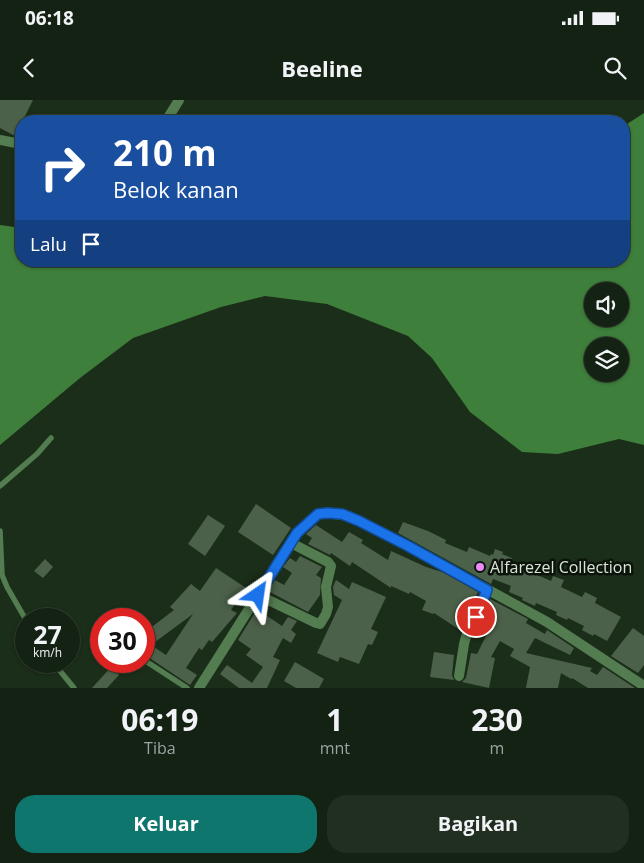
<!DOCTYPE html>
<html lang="id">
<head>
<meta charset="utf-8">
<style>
	:root { --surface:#142213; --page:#212f21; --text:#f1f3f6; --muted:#9da4a0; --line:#333f33; --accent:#0f766e }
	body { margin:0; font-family:"Open Sans",sans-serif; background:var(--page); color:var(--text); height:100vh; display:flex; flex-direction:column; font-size:19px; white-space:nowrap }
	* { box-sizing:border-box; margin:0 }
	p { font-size:16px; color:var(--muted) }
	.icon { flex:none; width:28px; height:28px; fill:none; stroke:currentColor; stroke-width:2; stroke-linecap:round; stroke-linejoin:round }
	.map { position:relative; height:588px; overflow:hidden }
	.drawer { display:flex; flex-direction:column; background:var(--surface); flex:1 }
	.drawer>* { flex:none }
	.top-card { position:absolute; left:15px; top:15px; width:615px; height:152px; border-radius:20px; box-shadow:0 1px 4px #0004,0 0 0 1px var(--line); background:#1a4fa0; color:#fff; overflow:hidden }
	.tools { position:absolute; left:584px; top:182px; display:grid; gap:10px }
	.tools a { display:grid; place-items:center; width:45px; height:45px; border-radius:50%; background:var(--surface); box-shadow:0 1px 4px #0004,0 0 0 1px var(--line); font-size:25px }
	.speed { position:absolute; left:15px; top:508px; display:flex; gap:10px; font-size:25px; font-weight:700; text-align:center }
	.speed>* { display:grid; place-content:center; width:65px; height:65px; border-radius:50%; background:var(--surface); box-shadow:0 1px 4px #0004,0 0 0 1px var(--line); line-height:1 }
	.speed small { font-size:12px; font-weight:400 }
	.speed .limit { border:8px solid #d22; background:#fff; color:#111 }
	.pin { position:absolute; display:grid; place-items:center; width:42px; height:42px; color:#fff; margin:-21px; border:2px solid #fff; border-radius:50%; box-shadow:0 1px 5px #0007 }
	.me { position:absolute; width:55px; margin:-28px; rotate:32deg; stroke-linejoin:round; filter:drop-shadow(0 0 4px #0008) }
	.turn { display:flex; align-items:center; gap:18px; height:105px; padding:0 15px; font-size:22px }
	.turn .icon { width:65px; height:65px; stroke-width:2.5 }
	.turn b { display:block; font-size:35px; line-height:42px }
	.then { display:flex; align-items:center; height:48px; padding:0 15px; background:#0003; gap:10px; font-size:19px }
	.eta { display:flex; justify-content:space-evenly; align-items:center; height:85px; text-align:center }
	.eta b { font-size:30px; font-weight:700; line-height:35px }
	.cta { display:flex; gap:10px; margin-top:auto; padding:10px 15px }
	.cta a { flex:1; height:58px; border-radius:20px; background:var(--accent); color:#fff; font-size:20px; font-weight:700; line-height:58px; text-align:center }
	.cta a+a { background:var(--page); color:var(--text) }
	.status { display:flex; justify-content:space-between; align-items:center; height:35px; padding:0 25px; background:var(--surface); direction:ltr }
	.status svg { height:14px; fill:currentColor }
	header { display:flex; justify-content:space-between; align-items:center; height:65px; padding:0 15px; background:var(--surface); font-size:22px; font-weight:700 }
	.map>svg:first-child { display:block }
	.water { fill:#3e7f3b; fill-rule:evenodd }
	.building { fill:#4c614a; fill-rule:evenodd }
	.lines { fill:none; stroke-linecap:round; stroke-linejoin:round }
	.lane { stroke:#537c50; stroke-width:5.5 }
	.street { stroke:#537c50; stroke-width:10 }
	.route-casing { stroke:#114b97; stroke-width:12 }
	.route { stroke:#1a73e8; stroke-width:9 }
	.poi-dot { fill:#ed8cf9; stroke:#0b130a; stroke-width:2 }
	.labels { text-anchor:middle; stroke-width:5; stroke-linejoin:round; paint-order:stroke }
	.poi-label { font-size:16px; fill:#d8e4d6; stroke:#0b130a; text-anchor:start }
</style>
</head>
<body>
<div class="status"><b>06:18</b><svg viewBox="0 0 49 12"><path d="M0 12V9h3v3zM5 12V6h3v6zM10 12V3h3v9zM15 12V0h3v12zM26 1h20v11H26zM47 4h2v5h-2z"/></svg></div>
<header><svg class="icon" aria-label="back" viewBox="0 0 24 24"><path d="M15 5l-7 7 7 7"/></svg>Beeline<svg class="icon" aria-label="search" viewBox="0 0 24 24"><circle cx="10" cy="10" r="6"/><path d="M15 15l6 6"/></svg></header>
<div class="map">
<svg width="644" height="588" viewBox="0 0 644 588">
	<rect width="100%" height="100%" fill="#1b2e19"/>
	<!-- water -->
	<path class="water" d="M644,13V345L619,339L558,354L522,352L470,312L432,258L408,236L327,204L265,196L221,207L133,238L80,278L0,345V125L21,128V161H624V26ZM592,191H620V219H592ZM592,246H620V274H592Z"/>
	<!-- building -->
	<g class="building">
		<polygon points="0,0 33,0 15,36 0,28"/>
		<polygon points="256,404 291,428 273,455 238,432"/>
		<polygon points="208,415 225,426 205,456 188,444"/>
		<polygon points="403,422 428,431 446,440 445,443 467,452 469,447 490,456 491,454 493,455 495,449 503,452 502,454 512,458 510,463 551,481 553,476 564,480 561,487 582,497 585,492 597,498 595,503 621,517 607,541 594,534 593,536 582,530 584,526 568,518 567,520 556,515 557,512 536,503 535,506 522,500 523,498 509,492 511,486 493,479 491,484 398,433"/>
		<polygon points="316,425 342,442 349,432 363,440 361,443 388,460 391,451 426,467 442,472 478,492 460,530 434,513 433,514 422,510 426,501 410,492 409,494 391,486 391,488 352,462 350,466 331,453 330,455 308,444 312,438 306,434"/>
		<polygon points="300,456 322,467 316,475 321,478 320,495 308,512 268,491 275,480 284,485 292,473 283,467 290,458 296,462"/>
		<polygon points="45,459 53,467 43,478 34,471"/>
		<path d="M216,468L246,488L231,510L237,513L212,542L209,540L202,550L199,548L186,568L197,575L190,585L148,557L150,554L146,549L144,550V533L174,510L170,507L191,484L200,491ZM193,514L166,555L151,545Z"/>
		<polygon points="336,480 349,489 352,482 386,497 371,529 378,532 372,545 368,544 359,564 340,557 338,562 317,553 342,500 334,495 333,487"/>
		<polygon points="490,499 528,519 526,523 545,534 547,530 574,548 570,555 535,538 526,553 592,568 590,571 597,575 603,567 635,588 588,588 572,578 571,579 561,573 558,588 526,588 530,567 510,556 514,549 500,541 491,557 495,558 489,588 462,582 466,578 471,553 477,554 486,536 475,531"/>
		<polygon points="257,509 282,526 288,517 297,521 291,530 296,534 291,543 283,538 273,557 280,560 267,588 239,588 220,574 227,565 252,583 263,567 246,555 251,549 238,540"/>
		<polygon points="633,528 644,536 644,565 638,573 611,556"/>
		<polygon points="434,552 454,555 452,575 454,580 430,577"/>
		<polygon points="295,562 324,579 319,588 296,588 284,581"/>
		<polygon points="111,567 119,575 107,588 92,588"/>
	</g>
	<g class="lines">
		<!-- lane -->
		<g class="lane">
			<polyline points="0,386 37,354 51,338"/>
			<polyline points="0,431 2,475 7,487 26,520"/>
			<polyline points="144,560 187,588"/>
			<polyline points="52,561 74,588"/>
		</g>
		<!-- street -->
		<g class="street">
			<polyline points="166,21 179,0"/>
			<polyline points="0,40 21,44"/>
			<polyline points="258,495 316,523 320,524 326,514 328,507 326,487 331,466 328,462 291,443"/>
			<polyline points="459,576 464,544 468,530 487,490"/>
			<polyline points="199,588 297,433 319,414 327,413 349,416 408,446 547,522 644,586"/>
		</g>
	</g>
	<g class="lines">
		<defs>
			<polyline id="route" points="258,495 297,433 318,414 327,413 342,414 359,421 408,446 487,490 476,517"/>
		</defs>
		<!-- route casing -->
		<use href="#route" class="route-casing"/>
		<!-- route -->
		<use href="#route" class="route"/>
	</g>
	<!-- markers -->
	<circle class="poi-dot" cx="480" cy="467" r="5"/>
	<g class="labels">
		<!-- poi labels -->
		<g class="poi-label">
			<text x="490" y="473">Alfarezel Collection</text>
		</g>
	</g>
</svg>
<div class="tools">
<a><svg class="icon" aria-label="sound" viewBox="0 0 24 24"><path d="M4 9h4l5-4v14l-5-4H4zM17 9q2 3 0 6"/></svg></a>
<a><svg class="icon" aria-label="layers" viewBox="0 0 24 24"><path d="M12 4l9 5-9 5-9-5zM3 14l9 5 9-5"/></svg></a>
</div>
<div class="speed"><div>27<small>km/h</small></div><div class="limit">30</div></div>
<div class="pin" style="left:476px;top:517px;background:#d93025"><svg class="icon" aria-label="arrive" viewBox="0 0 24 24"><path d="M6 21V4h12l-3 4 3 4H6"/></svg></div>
<svg class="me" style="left:258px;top:495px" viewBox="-20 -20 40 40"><path d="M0-17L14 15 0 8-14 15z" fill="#1a73e8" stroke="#fff" stroke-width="4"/></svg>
<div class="top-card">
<div class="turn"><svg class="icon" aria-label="right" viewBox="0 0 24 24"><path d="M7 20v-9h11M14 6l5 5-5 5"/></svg><div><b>210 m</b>Belok kanan</div></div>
<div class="then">Lalu<svg class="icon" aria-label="arrive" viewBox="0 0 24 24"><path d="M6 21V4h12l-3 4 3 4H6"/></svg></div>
</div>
</div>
<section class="drawer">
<div class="eta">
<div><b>06:19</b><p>Tiba</p></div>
<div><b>1</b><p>mnt</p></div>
<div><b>230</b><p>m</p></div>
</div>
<div class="cta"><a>Keluar</a><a>Bagikan</a></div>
</section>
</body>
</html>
